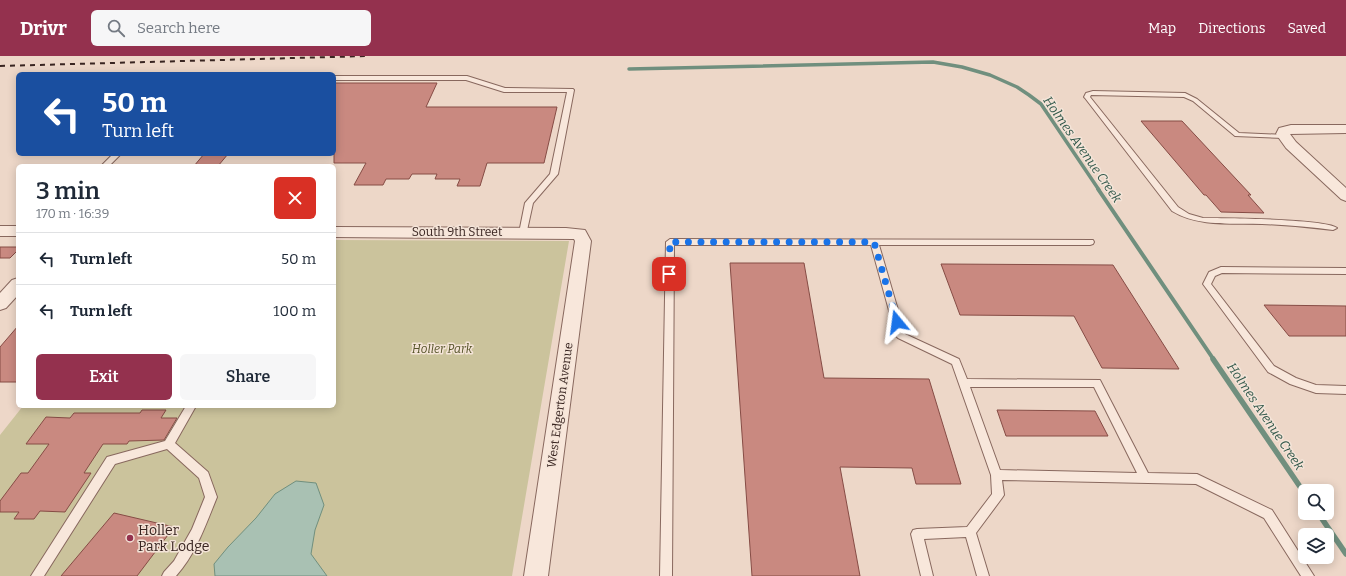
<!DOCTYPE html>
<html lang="en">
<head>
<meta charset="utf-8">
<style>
	:root { --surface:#fff; --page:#f6f6f7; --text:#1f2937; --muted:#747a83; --line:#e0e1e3; --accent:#94314e }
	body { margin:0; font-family:Bitter,serif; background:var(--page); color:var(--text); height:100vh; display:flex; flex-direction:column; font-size:15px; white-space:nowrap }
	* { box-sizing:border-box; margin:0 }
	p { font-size:13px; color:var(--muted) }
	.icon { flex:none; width:22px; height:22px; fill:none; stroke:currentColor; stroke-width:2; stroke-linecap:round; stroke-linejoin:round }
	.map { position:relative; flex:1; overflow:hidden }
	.panel { position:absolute; left:16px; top:108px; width:320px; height:244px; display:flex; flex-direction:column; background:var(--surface); border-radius:6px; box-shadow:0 2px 10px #0003 }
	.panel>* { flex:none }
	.top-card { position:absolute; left:16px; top:16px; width:320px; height:84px; border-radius:6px; box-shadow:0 2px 10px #0003; background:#1a4fa0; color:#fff; overflow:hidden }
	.fabs { position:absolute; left:1298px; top:428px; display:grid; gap:8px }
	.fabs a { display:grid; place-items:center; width:36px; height:36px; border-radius:6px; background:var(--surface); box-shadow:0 2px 10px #0003; font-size:20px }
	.pin { position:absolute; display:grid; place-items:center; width:34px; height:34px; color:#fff; margin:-17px; border-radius:8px; box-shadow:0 2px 6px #0006 }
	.me { position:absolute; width:44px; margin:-22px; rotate:344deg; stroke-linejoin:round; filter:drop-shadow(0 0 3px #0008) }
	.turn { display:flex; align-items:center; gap:14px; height:84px; padding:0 20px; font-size:18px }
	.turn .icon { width:52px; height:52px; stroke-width:2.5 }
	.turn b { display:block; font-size:28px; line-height:34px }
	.round { display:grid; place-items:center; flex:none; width:42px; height:42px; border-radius:6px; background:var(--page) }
	.head { display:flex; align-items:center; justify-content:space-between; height:68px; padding:0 20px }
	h1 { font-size:24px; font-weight:600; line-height:30px }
	.action { display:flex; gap:8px; margin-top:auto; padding:8px 20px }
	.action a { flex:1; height:46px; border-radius:6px; background:var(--accent); color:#fff; font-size:16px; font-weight:600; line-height:46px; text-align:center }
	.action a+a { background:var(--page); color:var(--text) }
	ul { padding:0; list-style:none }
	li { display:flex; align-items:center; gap:12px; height:52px; padding:0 20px; border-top:1px solid var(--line) }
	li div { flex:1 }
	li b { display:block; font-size:15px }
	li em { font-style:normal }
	header { display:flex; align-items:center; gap:24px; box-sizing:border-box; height:56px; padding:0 20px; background:var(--accent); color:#fff }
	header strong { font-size:19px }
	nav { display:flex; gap:22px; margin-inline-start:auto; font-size:14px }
	.search { width:280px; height:36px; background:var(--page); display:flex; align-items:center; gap:10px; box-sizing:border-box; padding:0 14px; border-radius:6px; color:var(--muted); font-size:15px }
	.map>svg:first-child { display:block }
	.green { fill:#cbc39c }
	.water { fill:#a9c1b3; stroke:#708f7e }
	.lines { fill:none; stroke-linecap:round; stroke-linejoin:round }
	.stream-far2 { stroke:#708f7e; stroke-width:3.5 }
	.stream-far1 { stroke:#708f7e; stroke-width:4 }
	.stream { stroke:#708f7e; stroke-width:5.5 }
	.building { fill:#c98980; stroke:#864c45 }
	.lane-casing { stroke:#88685e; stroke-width:2 }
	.street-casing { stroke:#88685e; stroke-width:2 }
	.lane { fill:#f8e7db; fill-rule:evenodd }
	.street { fill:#f8e7db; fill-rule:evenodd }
	.rail { stroke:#392521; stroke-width:2; stroke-dasharray:5 5; stroke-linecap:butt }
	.route { stroke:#1a73e8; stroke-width:7; stroke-dasharray:0 12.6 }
	.poi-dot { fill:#94314e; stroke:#f4e4d8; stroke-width:1.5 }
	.labels { text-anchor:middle; stroke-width:3; stroke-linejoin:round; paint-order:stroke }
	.street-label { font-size:12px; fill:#392521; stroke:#f4e4d8 }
	.park-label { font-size:12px; font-style:italic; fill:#555328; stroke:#f4e4d8 }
	.water-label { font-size:13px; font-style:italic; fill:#31584a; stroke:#f4e4d8 }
	.near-poi-label { font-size:14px; fill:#392521; stroke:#f4e4d8; text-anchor:start }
</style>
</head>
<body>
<header>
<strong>Drivr</strong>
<div class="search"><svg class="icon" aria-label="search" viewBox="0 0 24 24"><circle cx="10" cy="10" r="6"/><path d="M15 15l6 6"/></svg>Search here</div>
<nav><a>Map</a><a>Directions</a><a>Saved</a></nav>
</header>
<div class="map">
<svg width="1346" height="520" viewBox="0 0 1346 520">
	<rect width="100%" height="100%" fill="#edd7c8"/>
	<!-- green -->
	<polygon class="green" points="334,184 569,185 512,520 0,520 0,379 23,350 334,350"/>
	<!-- water -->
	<polygon class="water" points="296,425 316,427 324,449 315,474 311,498 327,520 215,520 214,508 228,491 256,462 275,438"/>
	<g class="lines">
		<!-- stream-far2 -->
		<polyline class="stream-far2" points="629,13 933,6 962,11 990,19 1017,31 1029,39 1041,48 1099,134"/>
		<!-- stream-far1 -->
		<polyline class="stream-far1" points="1098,133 1214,304"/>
		<!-- stream -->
		<g class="stream">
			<polyline points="1213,303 1305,438"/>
			<polyline points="1318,457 1346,498"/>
		</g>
	</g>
	<!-- building -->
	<g class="building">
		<polygon points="334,27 437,27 426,51 557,51 544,107 487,107 480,130 457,130 460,123 435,123 437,118 412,118 409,123 386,123 383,129 354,129 366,107 334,107"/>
		<polygon points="1141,65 1182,65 1251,139 1248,139 1264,157 1221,156 1206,139 1204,139"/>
		<polygon points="204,98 228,98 218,110 194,110"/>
		<polygon points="0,191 18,191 18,194 10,202 0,202"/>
		<polygon points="730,207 804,207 824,322 929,323 961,428 916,428 912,412 840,411 860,520 752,520"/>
		<polygon points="941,208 1113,209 1179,313 1102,312 1074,260 960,259"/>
		<polygon points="1264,249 1346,250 1346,280 1289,280"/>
		<polygon points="18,270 18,326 0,326 0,291"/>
		<polygon points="142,354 166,354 161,362 177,362 164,384 129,385 127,388 103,388 84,417 91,417 65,456 40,455 34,463 14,463 19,456 0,456 0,445 21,417 28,417 49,388 26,388 46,361 70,362 74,357 140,357"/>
		<polygon points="997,354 1095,355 1108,380 1006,380"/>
		<polygon points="114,457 174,471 137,520 61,520"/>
	</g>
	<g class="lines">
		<defs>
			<g id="lane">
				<polygon points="334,20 467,20 505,32 573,33 574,34 558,118 533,147 526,179 520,179 519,177 525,147 550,118 567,36 504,36 466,24 334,24"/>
				<path d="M1093,35L1185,37L1197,43L1239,77L1286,79V81L1284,82L1235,80L1193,45L1184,41L1091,39L1090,41L1178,151L1189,158L1203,162C1222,162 1328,163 1337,172L1333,174C1310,171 1286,169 1262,168C1232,167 1198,171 1172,155L1085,42L1084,41L1086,37Z"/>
				<polygon points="113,98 121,98 109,110 101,110"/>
				<path d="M670,183L1093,184L1094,186L1093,188L1090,189H879L905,278L959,303L967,323L1100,324L1148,417L1197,418L1272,454L1314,520H1301L1264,462L1196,428L1002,424L1004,439L1002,442L976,477L989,520H977L966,481L924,483L933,520H921L911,478L913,474L917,473L967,471L992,438L991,419L952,308L898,282L896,280L871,189H674L672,520H660L666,186ZM970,331H1094L1137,417L1000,414Z"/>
				<polygon points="1221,211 1346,212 1346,218 1222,217 1215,220 1211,228 1274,310 1296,322 1316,329 1346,330 1346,338 1316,337 1290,328 1268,316 1203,228 1209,216"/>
				<path d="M186,350H196L175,387L208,416L217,441C206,468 196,498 176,520H162L164,516L174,505L192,473L205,441L199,422L167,393L115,408L44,520H31L107,401L165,385Z"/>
			</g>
			<g id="street">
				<polygon points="1291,69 1346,69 1346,77 1290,78 1296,86 1346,132 1346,145 1341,143 1286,92 1276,78 1279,72"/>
				<rect x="0" y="170" width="18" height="10"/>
				<polygon points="334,171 566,172 585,174 591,185 548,520 524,520 575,185 574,183 334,181"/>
				<polygon points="18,222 18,239 6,252 0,254 0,237 12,224"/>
			</g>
		</defs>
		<!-- lane casing -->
		<use href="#lane" class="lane-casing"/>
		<!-- street casing -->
		<use href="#street" class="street-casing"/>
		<!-- lane -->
		<use href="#lane" class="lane"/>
		<!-- street -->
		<use href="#street" class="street"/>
		<!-- rail -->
		<polyline class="rail" points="0,10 368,0"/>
	</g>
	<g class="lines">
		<!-- route -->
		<polyline class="route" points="669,218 670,186 874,186 897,266"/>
	</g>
	<!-- markers -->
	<circle class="poi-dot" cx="130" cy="482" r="4"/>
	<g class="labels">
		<!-- street labels -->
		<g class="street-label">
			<text x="457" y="180">South 9th Street</text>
			<text transform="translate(560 349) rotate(-82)" y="4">West Edgerton Avenue</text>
		</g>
		<!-- park labels -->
		<g class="park-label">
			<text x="442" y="297">Holler Park</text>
		</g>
		<!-- water labels -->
		<g class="water-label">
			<text transform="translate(1083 93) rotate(55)" y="5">Holmes Avenue Creek</text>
			<text transform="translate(1266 360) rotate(56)" y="5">Holmes Avenue Creek</text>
		</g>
		<!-- near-poi labels -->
		<g class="near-poi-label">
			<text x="138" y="479">Holler<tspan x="138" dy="16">Park Lodge</tspan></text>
		</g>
	</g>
</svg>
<div class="fabs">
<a><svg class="icon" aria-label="search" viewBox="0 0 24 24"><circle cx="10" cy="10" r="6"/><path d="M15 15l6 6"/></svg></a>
<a><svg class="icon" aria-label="layers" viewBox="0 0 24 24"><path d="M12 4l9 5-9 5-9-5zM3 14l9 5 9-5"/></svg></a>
</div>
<div class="pin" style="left:669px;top:218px;background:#d93025"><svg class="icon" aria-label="arrive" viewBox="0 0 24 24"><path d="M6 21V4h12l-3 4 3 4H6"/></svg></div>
<svg class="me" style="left:897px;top:266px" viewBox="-20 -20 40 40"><path d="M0-17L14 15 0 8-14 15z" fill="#1a73e8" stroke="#fff" stroke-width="4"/></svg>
<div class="top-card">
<div class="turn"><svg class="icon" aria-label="left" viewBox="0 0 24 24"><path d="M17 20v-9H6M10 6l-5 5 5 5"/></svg><div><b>50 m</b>Turn left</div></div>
</div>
<section class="panel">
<div class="head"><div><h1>3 min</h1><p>170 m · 16:39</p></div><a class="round" style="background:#d93025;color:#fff"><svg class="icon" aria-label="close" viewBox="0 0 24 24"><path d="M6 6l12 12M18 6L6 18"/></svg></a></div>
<ul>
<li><svg class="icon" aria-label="left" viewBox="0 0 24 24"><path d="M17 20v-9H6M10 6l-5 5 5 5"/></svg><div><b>Turn left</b></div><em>50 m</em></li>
<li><svg class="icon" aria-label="left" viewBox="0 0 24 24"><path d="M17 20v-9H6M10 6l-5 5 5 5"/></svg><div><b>Turn left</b></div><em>100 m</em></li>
</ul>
<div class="action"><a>Exit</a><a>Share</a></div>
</section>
</div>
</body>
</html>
